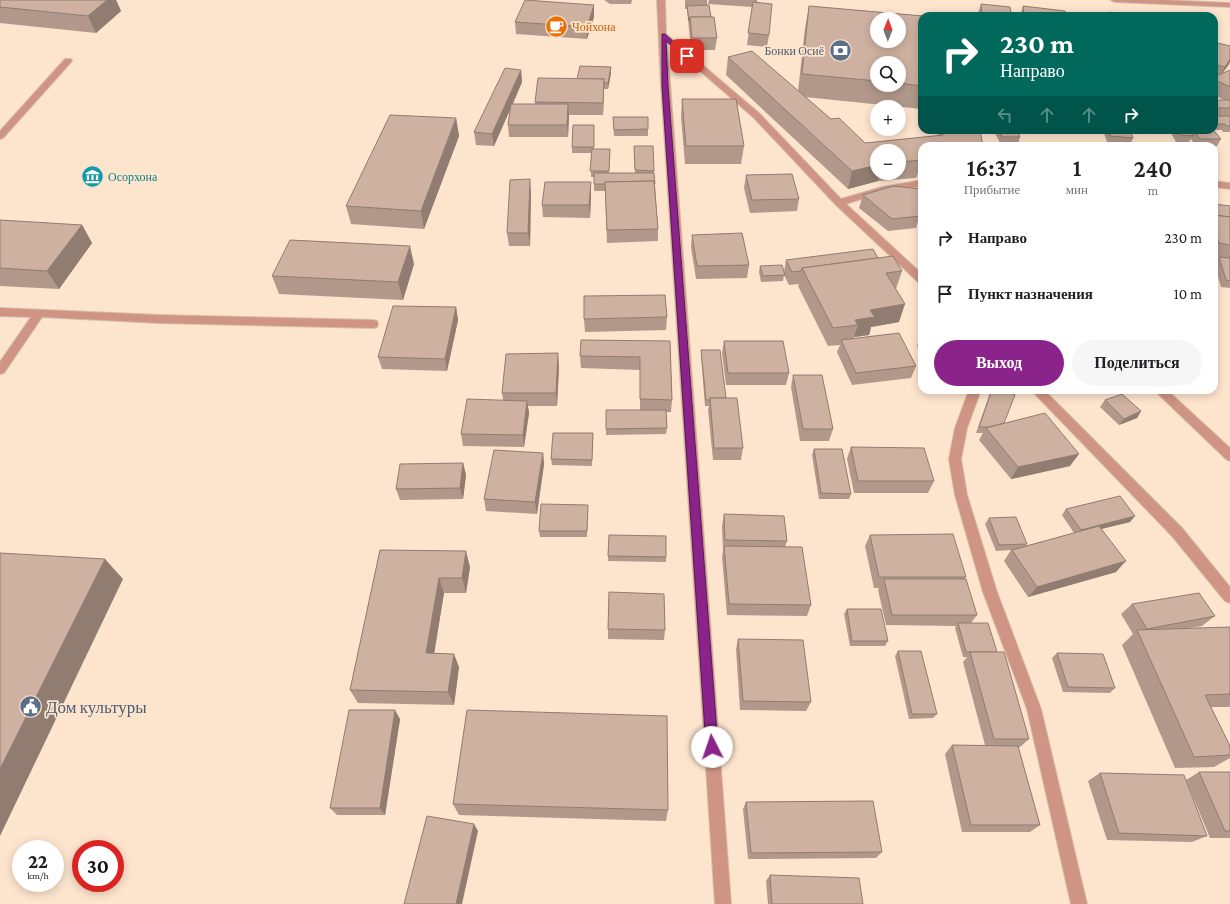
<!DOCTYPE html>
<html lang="ru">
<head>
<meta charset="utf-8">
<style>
	:root { --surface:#fff; --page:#f6f6f6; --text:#202124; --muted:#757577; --accent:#8b248a }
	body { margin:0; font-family:"Crimson Pro",serif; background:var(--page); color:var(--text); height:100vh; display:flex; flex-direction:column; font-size:15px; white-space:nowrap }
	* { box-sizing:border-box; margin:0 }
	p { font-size:13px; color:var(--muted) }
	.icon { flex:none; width:22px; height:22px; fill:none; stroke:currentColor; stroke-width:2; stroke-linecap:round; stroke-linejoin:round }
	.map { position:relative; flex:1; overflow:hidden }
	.details { position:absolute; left:918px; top:142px; width:300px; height:252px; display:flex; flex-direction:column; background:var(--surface); border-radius:12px; box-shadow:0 2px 10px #0003 }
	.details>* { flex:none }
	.guide { position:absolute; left:918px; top:12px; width:300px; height:122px; border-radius:12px; box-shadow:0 2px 10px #0003; background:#00695c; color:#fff; overflow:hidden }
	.needle { width:26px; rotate:1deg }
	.fabs { position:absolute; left:870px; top:12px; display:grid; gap:8px }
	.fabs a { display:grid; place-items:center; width:36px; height:36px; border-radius:50%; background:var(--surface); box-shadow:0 2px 10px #0003; font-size:20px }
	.speed { position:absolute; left:12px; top:840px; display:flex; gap:8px; font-size:20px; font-weight:700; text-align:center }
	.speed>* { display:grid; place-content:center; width:52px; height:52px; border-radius:50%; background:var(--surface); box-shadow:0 2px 10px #0003; line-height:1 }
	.speed small { font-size:10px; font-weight:400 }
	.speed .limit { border:6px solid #d22; background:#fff; color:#111 }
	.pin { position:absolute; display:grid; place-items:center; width:34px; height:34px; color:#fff; margin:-17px; border-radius:8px; box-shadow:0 2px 6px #0006 }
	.me { position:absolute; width:44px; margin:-22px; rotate:356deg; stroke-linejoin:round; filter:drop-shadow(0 0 3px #0008) }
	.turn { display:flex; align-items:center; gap:14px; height:84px; padding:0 16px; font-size:18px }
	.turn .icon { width:52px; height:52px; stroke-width:2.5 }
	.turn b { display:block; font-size:28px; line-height:34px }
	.lanes { display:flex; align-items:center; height:38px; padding:0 16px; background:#0003; justify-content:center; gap:20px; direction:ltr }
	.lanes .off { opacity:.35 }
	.eta { display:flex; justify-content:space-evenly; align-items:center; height:68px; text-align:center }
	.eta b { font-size:24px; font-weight:600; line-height:28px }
	.button { display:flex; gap:8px; margin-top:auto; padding:8px 16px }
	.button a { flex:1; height:46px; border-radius:24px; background:var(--accent); color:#fff; font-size:16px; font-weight:600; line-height:46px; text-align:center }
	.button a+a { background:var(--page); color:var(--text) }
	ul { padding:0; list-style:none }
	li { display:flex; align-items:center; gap:12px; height:56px; padding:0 16px }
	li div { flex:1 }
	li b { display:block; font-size:15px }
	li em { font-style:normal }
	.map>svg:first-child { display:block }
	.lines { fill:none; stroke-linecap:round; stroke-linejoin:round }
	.service-casing { stroke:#d5bfab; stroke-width:2 }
	.minor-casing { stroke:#d5bfab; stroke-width:2 }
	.tertiary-casing { stroke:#d5bfab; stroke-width:2 }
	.service { fill:#cf9483; fill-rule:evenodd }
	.minor { fill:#cf9483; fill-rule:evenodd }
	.tertiary { fill:#cf9483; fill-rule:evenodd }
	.wall { fill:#b1988a; fill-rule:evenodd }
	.shaded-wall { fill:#907c70 }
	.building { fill:#ceb1a0; stroke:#907c70; fill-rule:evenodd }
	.route { fill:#8b248a; stroke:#5a175a }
	.labels { text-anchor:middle; stroke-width:3.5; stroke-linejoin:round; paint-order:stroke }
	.far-food-label { font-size:12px; fill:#c56008; stroke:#fde4cd; text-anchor:start }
	.far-service-label { font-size:12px; fill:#4e5e75; stroke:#fde4cd; text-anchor:end }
	.far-culture-label { font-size:12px; fill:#0d838f; stroke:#fde4cd; text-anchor:start }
	.near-service-label { font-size:17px; fill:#4e5e75; stroke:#fde4cd; text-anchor:start }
</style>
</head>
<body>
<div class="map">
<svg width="1230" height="904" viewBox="0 0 1230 904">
	<rect width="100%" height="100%" fill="#fde4cd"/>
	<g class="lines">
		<defs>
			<polygon id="service" points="1154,390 1167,390 1230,448 1230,461 1226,459"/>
			<g id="minor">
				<polygon points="657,0 665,0 666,34 759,113 841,199 882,187 922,180 922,186 883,192 846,204 922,274 922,283 918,282 836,205 753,117 667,42 731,904 715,904 661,86"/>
				<polygon points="65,59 71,59 72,61 3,138 0,139 0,131"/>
				<polygon points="1214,181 1230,183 1230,189 1214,187"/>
				<polygon points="0,308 159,315 373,320 377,321 378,324 377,327 373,328 159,323 42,317 4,373 0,374 0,362 31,317 0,316"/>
				<polygon points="969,390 981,390 967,428 961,459 967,495 997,592 1041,709 1087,904 1071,904 1027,709 983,592 955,495 949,459 955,428"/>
				<polygon points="1031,390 1044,390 1182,528 1230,587 1230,603 1225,601 1172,536"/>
			</g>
			<polygon id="tertiary" points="1111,0 1164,0 1230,3 1230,7 1115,2"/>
		</defs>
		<!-- service casing -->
		<use href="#service" class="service-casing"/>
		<!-- minor casing -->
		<use href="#minor" class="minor-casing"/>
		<!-- tertiary casing -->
		<use href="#tertiary" class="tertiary-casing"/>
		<!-- service -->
		<use href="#service" class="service"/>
		<!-- minor -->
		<use href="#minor" class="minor"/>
		<!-- tertiary -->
		<use href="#tertiary" class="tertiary"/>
	</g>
	<!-- wall -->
	<g class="wall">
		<polygon points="0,0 116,0 121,11 96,33 0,23"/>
		<polygon points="604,0 632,0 631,4 610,4"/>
		<polygon points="685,0 707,0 707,5 711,17 717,38 715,50 691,50 687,9 685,9"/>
		<polygon points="709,0 757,0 757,3 769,35 767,47 747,45 752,7 708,4"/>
		<polygon points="981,4 1012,16 977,16"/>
		<path d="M809,6L922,16V109L805,97L831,119L865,143L937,136L939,130H980L922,146V173H918L916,178L878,181L848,189L726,75L728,57L798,91L805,28ZM877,63H899V85H877ZM877,151H899V173H877Z"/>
		<polygon points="1023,6 1066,16 1020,16"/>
		<polygon points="594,17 587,39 516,34 515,22"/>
		<polygon points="1214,42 1230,46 1230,62 1222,73 1230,70 1230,132 1223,132 1222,130 1214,130 1221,139 1217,146 1196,146 1191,139 1189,142 1176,142 1170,131 1171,130 1214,130 1214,100 1224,100 1214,95"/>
		<polygon points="611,67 611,73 608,89 604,89 603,115 569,115 568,137 509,137 508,125 510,110 494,146 476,145 474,132 521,70 522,82 513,104 535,104 535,102 577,79"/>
		<polygon points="682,99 744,146 741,164 685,164 681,117"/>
		<polygon points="613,117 648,129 648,136 614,136"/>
		<polygon points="456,118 459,136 424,229 351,224 346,206"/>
		<polygon points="594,125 594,149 610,149 609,173 635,173 634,146 654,171 658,229 658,241 607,243 605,191 594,191 594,177 591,177 591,153 572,153 572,147"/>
		<polygon points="996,130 1017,130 1020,137 1018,144 1000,143 995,133"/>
		<polygon points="1103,130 1130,130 1133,138 1131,143 1137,146 1121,146 1122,143 1107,142"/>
		<polygon points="746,175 799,199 797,211 750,213 744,188"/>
		<polygon points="922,189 922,215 920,215 916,228 888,231 859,208 863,195"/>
		<polygon points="531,192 530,246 509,246 507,233"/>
		<polygon points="591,195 590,218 543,217 542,205"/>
		<polygon points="1214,204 1230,206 1230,288 1221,287 1214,263 1219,257 1214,256"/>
		<polygon points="0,220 82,225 92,243 59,289 0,286"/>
		<polygon points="692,235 749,265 747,278 696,279 691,247"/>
		<polygon points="878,258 902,271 896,289 899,322 871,327 869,335 854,337 854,338 916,366 911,378 852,385 837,352 840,345 828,346 798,286 799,284 789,285 784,275 783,281 761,282 759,272 760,266 784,272 786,260"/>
		<polygon points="414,264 403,300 279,294 272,276"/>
		<polygon points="456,307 458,320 447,371 382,369 378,357"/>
		<polygon points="667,317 666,330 585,332 584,319"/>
		<polygon points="922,339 922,352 917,346 919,340"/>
		<polygon points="670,341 672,400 671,412 666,412 667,428 666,434 606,435 606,410 640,410 640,370 581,368 580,356"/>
		<polygon points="724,341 789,373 786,385 726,385 722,353"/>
		<polygon points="701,350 726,398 743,448 741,460 713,460 708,410 709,406 705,406 701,356"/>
		<polygon points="559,366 557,406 528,406 529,413 524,447 463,446 461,434 503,400 502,393"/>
		<polygon points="793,375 833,429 829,441 800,441 791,387"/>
		<polygon points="991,390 1003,390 1004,423 1070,466 1011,479 979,440 983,433 976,433"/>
		<polygon points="1064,390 1083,390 1067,394"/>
		<polygon points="1105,400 1141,411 1137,418 1119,425 1100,407"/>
		<polygon points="593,433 592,466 552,465 551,459"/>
		<polygon points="851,447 934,481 928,493 854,493 847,459"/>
		<polygon points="814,449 851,494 849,499 819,499 812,455"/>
		<polygon points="543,453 544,464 537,514 486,511 484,499"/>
		<polygon points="463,463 466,475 463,499 400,500 396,489"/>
		<polygon points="588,505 587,537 540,537 539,531"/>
		<polygon points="1066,509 1130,522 1101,529 1116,572 1028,597 1004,561 1011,550 996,551 985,524 989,518 1027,544 1025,546 1074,533 1062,515"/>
		<polygon points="724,514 787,541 785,547 811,605 807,616 727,615 722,557 723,551 722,526"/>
		<polygon points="609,535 666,557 666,562 608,561"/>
		<polygon points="870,535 966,577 965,579 977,615 971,623 997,652 1029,739 1020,747 1018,747 1040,825 1030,832 962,832 945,754 952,745 985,745 963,662 967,657 963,657 955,628 956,626 886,625 878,590 879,588 874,588 865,546"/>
		<polygon points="380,550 470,567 466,593 444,593 434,653 459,667 454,705 358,703 350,690"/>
		<polygon points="1132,604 1215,616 1202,626 1189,628 1230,627 1230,707 1211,707 1230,746 1230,758 1214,767 1175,768 1122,645 1133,634 1121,614"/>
		<polygon points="847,609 888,641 885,646 850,646 844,614"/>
		<polygon points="608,629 665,630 664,640 608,639"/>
		<polygon points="738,639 811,702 806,711 740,710 736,649"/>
		<polygon points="898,651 937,714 933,718 909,719 895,656"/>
		<polygon points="1057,653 1115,688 1110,693 1063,692 1052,658"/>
		<polygon points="400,719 385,815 337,815 330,808"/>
		<polygon points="1199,772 1230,772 1230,838 1210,838 1186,780"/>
		<polygon points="1100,773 1207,836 1192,842 1107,840 1088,781"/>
		<polygon points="746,802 882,852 876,858 748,859 743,809"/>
		<polygon points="453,804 668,810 666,821 459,815"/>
		<polygon points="770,875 863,904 768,904 766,881"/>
	</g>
	<!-- shaded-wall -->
	<g class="shaded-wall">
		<polygon points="107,0 116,0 121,11 96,33 88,16"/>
		<polygon points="594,5 594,17 587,39 587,27"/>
		<polygon points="1230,59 1230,62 1228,66 1217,80"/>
		<polygon points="611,67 611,73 608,89 608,83"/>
		<polygon points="521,70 522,82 494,146 492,134"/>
		<polygon points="604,79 604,91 603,115 603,103"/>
		<polygon points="568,104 569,116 568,137 567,125"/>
		<polygon points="456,118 459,136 424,229 421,211"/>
		<polygon points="877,165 877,173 880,173 878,181 848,189 852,171"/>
		<polygon points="530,179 531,192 530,246 528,233"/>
		<polygon points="591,182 591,195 590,218 589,205"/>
		<polygon points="82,225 92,243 59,289 47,271"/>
		<polygon points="410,246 414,264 403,300 398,282"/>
		<polygon points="905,304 899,322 871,327 869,335 854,337 858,325 855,320 870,310"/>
		<polygon points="456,307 458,320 447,371 445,359"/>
		<polygon points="558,353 559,366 557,406 556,393"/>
		<polygon points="1069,390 1083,390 1067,394"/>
		<polygon points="527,401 529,413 524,447 523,435"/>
		<polygon points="1141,411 1137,418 1119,425 1124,419"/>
		<polygon points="543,453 544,464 537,514 535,502"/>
		<polygon points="1079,454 1070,466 1011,479 1018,467"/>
		<polygon points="463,463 466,475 463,499 460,488"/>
		<polygon points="1135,516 1130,522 1076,535 1081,530"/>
		<polygon points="466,551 470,567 466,593 462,578"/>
		<polygon points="105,559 123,579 0,836 0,769"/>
		<polygon points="1126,561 1116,572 1028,597 1037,587"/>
		<polygon points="439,578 444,593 432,667 426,653"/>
		<polygon points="454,654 459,667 454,705 448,692"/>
		<polygon points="395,710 400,719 385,815 380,808"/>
		<polygon points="474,824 478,831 462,904 456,904"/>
	</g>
	<!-- building -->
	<g class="building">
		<polygon points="0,0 107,0 88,16 0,7"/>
		<polygon points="525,0 594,5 587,27 515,22"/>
		<polygon points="753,2 772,4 769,35 748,33"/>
		<polygon points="981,4 1010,7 1012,16 982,16"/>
		<polygon points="709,5 711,17 690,17 689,21 687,6"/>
		<path d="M809,6L923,16H922V86L899,83V63H877V81L802,74ZM877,19H899V41H877Z"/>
		<polygon points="1023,6 1065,11 1066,16 1024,16"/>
		<polygon points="1111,12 1125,16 1107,16"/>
		<polygon points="690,17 714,17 717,38 692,38"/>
		<polygon points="1214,42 1230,46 1230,59 1225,67 1214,64"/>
		<polygon points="752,51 831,119 839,118 865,143 943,135 943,130 980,130 983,146 922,146 922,160 899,162 899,151 877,151 877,165 852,171 728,57"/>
		<polygon points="580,66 611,67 608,83 604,83 604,79 577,79"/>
		<polygon points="505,68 521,70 492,134 474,132"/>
		<polygon points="1230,70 1230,87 1214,79 1214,77"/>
		<polygon points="538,78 604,79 603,103 535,102"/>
		<polygon points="682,99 736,99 744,146 686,146"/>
		<rect x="1214" y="100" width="16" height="8"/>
		<polygon points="511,104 568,104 567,125 508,125"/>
		<polygon points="390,115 456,118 421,211 346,206"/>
		<polygon points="1214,116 1230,116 1230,126 1227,126 1225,124 1214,124"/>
		<polygon points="613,117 648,117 648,129 614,130"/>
		<polygon points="573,125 594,125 594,147 572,147"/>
		<polygon points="999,130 1017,130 1020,137 1002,137"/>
		<polygon points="1108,130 1130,130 1133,138 1110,136"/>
		<polygon points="1177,130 1189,130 1193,136 1180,135"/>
		<polygon points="1193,130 1213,130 1221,139 1200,139"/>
		<polygon points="1123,142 1136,143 1137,146 1124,146"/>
		<polygon points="634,146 653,146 654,171 635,170"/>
		<polygon points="592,149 610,149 609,171 590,171"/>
		<polygon points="594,173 654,173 655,184 654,184 654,181 605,182 605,184 594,184"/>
		<polygon points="792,174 799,199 752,200 746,175"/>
		<polygon points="530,179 528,233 507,233 510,180"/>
		<polygon points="654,181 658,229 607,230 605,182"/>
		<polygon points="545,182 591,182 589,205 542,205"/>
		<polygon points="893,186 922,189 922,202 920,216 892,219 863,195"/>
		<polygon points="1214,204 1230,206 1230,217 1214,215"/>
		<polygon points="1214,215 1230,217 1230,245 1219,243 1214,225"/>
		<polygon points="0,220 82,225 47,271 0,268"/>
		<polygon points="742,233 749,265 697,266 692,235"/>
		<polygon points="290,240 410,246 398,282 272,276"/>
		<polygon points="873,249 878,258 802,268 801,271 792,272 786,260"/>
		<polygon points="893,256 902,271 886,273 905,304 870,310 875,317 855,320 858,325 833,328 802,268"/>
		<polygon points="1219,257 1230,258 1230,281 1226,280"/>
		<polygon points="782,265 785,275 763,276 760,266"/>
		<polygon points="665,295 667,317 584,319 584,296"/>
		<polygon points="393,306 456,307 445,359 378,357"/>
		<polygon points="899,333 916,366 856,373 841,340"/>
		<polygon points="922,339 922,343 919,340"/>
		<polygon points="581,340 670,341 672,400 640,399 640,357 580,356"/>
		<polygon points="724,341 783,341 789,373 728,373"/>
		<polygon points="701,350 720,350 726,398 710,398 710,400 706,400"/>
		<polygon points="558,353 556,393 502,393 506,354"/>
		<polygon points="793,375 822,375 833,429 803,429"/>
		<polygon points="992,390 1003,390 1015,395 1004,423 989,427 979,427"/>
		<polygon points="1122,394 1141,411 1124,419 1105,400"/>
		<polygon points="710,398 737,398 743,448 714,448"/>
		<polygon points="467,399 527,401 523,435 461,434"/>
		<polygon points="606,410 666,410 667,428 606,429"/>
		<polygon points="1045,413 1079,454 1018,467 986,428"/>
		<polygon points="553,433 593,433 592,460 551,459"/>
		<polygon points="851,447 924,448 934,481 858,481"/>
		<polygon points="814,449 842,449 851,494 821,493"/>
		<polygon points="494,450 543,453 535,502 484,499"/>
		<polygon points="463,463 460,488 396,489 400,464"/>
		<polygon points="1120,496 1135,516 1081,530 1066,509"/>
		<polygon points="541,504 588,505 587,531 539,531"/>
		<polygon points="724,514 784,516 787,541 725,540"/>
		<polygon points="1016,517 1027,544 999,545 989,518"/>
		<polygon points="1099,526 1126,561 1037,587 1012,550"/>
		<polygon points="953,534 966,577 879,577 870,535"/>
		<polygon points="609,535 666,536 666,557 608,556"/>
		<polygon points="724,546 802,547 811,605 729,604"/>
		<polygon points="380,550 466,551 462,578 439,578 426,653 454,654 448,692 350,690"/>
		<polygon points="0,553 105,559 0,769"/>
		<polygon points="884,579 966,579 977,615 892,615"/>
		<polygon points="609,592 664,594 665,630 608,629"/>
		<polygon points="1199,593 1215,616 1147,629 1132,604"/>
		<polygon points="847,609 881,609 888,641 852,641"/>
		<polygon points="958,623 988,623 997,652 966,652"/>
		<polygon points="1230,627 1230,694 1205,695 1230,746 1230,755 1194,757 1137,630"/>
		<polygon points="738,639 803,640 811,702 743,701"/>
		<polygon points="898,651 921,651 937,714 912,714"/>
		<polygon points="970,652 1004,652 1029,739 994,739"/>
		<polygon points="1057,653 1103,654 1115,688 1068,687"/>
		<polygon points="349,710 395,710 380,808 330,808"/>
		<polygon points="467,710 667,716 668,810 453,804"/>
		<polygon points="952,745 1018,746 1040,825 971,825"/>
		<polygon points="1199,772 1230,772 1230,831 1225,831"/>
		<polygon points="1100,773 1184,775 1207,836 1119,833"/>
		<polygon points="873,801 882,852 751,853 746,802"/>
		<polygon points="427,816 474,824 456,904 404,904"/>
		<polygon points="770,875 859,878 863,904 772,904"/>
	</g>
	<!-- route -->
	<polygon class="route" points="662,34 665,34 689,56 685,57 666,41 668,86 718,747 716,751 712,752 708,751 706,747 662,86"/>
	<!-- icons -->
	<defs>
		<symbol id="cafe-disc" viewBox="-11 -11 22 22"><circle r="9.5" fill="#e8710a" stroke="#fde4cd"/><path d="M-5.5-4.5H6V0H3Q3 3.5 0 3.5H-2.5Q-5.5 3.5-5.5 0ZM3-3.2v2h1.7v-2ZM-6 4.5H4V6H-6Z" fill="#fff"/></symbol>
		<symbol id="bank-disc" viewBox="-11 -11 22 22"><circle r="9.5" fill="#5c6f8a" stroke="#fde4cd"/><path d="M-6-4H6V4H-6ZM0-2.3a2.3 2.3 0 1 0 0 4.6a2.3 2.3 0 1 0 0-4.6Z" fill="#fff"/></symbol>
		<symbol id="museum-disc" viewBox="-11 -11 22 22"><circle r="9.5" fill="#0f9aa8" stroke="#fde4cd"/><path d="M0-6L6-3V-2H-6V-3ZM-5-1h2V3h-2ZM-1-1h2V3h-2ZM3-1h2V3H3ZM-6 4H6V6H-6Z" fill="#fff"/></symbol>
		<symbol id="civic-disc" viewBox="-11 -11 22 22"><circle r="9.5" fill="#5c6f8a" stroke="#fde4cd"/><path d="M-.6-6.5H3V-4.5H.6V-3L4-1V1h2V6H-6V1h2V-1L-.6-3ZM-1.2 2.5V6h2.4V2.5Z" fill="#fff"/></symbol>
	</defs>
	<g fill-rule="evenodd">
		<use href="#cafe-disc" x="544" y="14" width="25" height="25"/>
		<use href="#bank-disc" x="828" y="38" width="25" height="25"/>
		<use href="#museum-disc" x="80" y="164" width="25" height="25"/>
		<use href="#civic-disc" x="18" y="694" width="25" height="25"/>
	</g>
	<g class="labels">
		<!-- far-food labels -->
		<g class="far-food-label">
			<text x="572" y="31">Чойхона</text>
		</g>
		<!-- far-service labels -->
		<g class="far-service-label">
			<text x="824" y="55">Бонки Осиё</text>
		</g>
		<!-- far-culture labels -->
		<g class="far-culture-label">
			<text x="108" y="181">Осорхона</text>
		</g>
		<!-- near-service labels -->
		<g class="near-service-label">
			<text x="46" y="713">Дом культуры</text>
		</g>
	</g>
</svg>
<div class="fabs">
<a><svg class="needle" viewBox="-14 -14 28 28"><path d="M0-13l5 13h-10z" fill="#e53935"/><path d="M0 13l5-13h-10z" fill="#757577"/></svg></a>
<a><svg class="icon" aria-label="search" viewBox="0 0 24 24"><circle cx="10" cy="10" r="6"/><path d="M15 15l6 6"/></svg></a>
<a>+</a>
<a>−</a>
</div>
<div class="speed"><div>22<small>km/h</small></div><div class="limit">30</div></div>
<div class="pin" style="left:687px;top:56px;background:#d93025"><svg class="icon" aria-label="arrive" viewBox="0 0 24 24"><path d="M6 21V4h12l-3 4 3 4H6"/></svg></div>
<svg class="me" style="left:712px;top:747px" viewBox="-20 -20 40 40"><circle r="19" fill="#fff"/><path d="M0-13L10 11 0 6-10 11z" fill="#8b248a"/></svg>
<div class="guide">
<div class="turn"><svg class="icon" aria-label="right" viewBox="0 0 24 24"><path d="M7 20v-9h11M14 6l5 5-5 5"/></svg><div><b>230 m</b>Направо</div></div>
<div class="lanes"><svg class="icon off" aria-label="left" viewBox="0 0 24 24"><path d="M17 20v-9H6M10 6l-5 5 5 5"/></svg><svg class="icon off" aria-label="ahead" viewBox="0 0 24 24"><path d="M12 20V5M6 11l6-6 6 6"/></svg><svg class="icon off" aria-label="ahead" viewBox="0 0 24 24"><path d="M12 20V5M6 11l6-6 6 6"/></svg><svg class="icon" aria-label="right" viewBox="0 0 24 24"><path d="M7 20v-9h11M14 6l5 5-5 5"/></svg></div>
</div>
<section class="details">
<div class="eta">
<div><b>16:37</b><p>Прибытие</p></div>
<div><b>1</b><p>мин</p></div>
<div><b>240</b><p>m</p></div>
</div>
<ul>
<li><svg class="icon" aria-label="right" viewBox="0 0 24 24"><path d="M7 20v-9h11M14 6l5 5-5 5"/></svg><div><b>Направо</b></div><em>230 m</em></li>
<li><svg class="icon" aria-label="arrive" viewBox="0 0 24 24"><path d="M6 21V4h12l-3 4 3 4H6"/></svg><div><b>Пункт назначения</b></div><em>10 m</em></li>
</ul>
<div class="button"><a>Выход</a><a>Поделиться</a></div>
</section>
</div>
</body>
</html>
